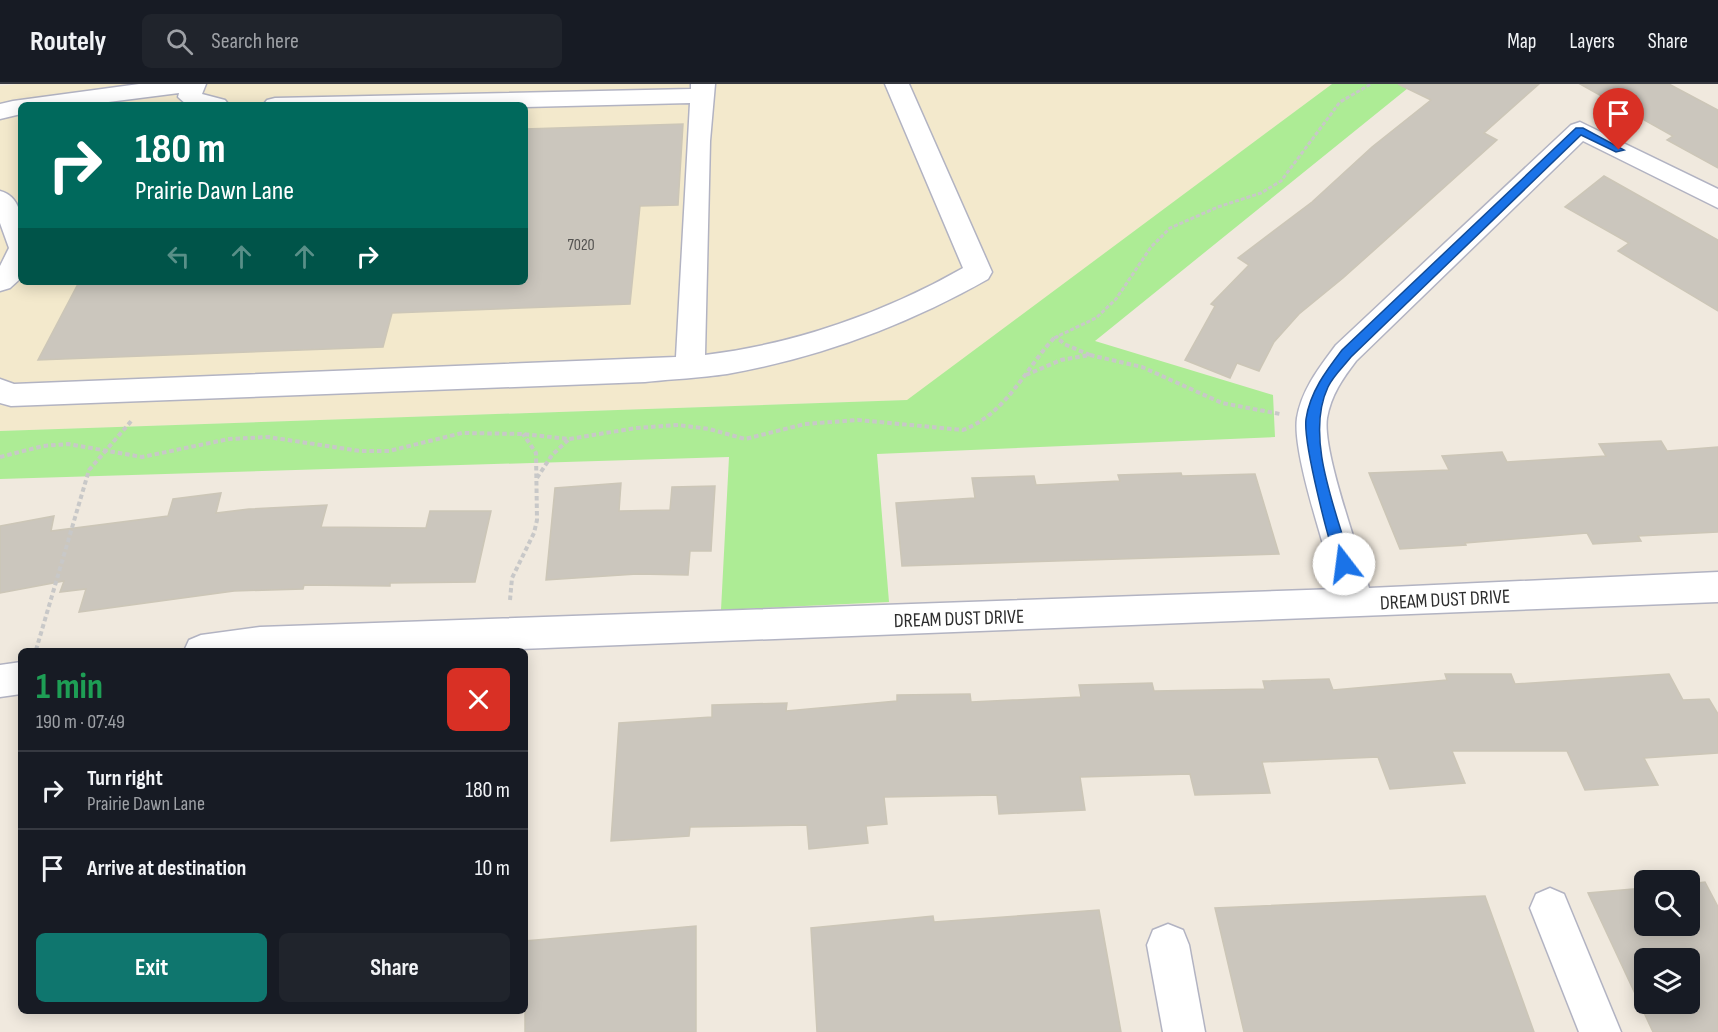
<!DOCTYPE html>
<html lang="en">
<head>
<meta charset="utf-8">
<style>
	:root { --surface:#171b24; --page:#20242c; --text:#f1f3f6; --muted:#9ea1a6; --line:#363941; --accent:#0f766e }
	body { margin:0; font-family:"Sofia Sans Condensed",sans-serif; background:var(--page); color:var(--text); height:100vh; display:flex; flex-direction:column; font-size:22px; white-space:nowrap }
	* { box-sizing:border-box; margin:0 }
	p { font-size:20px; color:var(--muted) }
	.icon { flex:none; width:33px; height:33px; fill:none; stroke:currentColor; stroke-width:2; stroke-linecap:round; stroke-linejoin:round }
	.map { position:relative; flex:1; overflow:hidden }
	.details { position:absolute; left:18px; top:564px; width:510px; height:366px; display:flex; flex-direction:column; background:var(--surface); border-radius:9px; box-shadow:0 3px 15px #0003 }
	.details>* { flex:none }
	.hud { position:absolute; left:18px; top:18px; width:510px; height:183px; border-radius:9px; box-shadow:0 3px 15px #0003; background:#00695c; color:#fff; overflow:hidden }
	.tools { position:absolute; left:1634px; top:786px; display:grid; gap:12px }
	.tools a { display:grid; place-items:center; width:66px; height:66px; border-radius:9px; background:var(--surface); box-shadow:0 3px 15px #0003; font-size:30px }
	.pin { position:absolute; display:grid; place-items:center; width:51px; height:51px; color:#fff; margin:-62px -26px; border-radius:50% 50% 50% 0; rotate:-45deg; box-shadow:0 0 6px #0007 }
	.pin .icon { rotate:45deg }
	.me { position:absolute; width:66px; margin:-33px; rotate:345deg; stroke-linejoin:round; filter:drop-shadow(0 0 4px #0008) }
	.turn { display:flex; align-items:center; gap:21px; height:126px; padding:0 18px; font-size:27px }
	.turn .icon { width:78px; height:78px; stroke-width:2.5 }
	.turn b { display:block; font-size:42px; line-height:51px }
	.lanes { display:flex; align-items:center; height:57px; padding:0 18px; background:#0003; justify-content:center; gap:30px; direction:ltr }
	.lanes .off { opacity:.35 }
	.round { display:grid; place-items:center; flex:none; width:63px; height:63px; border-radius:9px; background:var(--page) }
	.summary { display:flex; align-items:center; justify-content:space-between; height:102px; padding:0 18px }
	h1 { font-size:36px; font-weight:700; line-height:45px; color:#1e9e55 }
	.action { display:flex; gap:12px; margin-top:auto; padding:12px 18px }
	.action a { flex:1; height:69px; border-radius:9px; background:var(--accent); color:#fff; font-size:24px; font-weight:700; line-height:69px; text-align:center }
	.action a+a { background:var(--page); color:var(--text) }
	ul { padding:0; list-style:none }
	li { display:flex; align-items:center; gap:18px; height:78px; padding:0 18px; border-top:2px solid var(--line) }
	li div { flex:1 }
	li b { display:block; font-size:22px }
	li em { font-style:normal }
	header { display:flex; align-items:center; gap:36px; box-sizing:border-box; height:84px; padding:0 30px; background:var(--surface); border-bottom:2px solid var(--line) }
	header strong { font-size:28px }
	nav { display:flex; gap:33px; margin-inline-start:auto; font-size:21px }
	.search { width:420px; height:54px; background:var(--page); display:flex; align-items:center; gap:15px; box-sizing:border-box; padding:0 21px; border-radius:9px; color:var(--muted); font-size:22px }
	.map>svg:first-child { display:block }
	.education { fill:#f3e9cc; fill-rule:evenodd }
	.green { fill:#adec95 }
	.building { fill:#cbc6bd; stroke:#ccc6b7; stroke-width:1.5; fill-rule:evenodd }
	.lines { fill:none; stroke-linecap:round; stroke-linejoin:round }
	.minor-casing { stroke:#b2b3c2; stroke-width:3 }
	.path-far2 { stroke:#c8c8c8; stroke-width:3; stroke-dasharray:4 2; stroke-linecap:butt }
	.path-far1 { stroke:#c8c8c8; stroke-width:4; stroke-dasharray:4.5 3; stroke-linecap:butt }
	.path { stroke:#c8c8c8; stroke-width:4.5; stroke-dasharray:5 4; stroke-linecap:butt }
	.minor { fill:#fff; fill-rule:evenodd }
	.route { fill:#1a73e8; stroke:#114b97; stroke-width:1.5 }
	.labels { text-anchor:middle; stroke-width:6; stroke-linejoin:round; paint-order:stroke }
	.number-label { font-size:16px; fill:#545351 }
	.street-label { font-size:20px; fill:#2d2d2d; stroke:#fff }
</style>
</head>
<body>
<header>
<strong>Routely</strong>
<div class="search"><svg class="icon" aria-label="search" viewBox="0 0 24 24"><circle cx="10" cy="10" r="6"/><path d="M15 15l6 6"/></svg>Search here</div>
<nav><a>Map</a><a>Layers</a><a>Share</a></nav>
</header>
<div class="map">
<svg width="1718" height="948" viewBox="0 0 1718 948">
	<rect width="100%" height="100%" fill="#f0e9de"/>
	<!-- education -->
	<path class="education" d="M18,0H1332L908,316L0,347V2ZM21,21H525V198H21Z"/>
	<!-- green -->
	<polygon class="green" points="1332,0 1413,0 1095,257 1273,311 1275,353 877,370 889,518 721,526 729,373 0,395 0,347 907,316"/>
	<!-- building -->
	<g class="building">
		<polygon points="1398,0 1539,0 1484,49 1497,56 1343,194 1299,230 1274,258 1259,287 1237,279 1230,294 1185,276 1215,222 1211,220 1249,181 1238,174 1312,118 1372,63 1431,16"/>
		<polygon points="1580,0 1669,0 1718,26 1718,84 1667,56 1673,52"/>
		<polygon points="683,40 678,121 640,122 630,220 392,229 383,263 38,276 79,198 525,198 525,45"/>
		<polygon points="1604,92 1718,156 1718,227 1618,167 1629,159 1565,123"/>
		<polygon points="1661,357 1667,367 1718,363 1718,448 1638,452 1641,457 1593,460 1587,449 1465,459 1466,461 1400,465 1369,389 1449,386 1442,372 1502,368 1507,378 1606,372 1599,360"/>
		<polygon points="1181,389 1182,392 1255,390 1279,470 902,482 896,419 975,414 972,394 1034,392 1036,401 1120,397 1118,391"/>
		<polygon points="621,399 619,427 670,426 672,403 715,402 711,467 690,467 688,491 637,490 546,496 555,404"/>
		<polygon points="221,409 216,429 249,425 327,421 321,443 426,444 430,427 491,427 475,498 390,499 390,502 304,501 303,505 234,507 79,528 86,505 60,508 64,497 0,509 0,442 54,432 51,447 168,432 173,415"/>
		<polygon points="1445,590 1511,590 1515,600 1669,590 1683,616 1709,615 1718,630 1718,669 1644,674 1658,701 1585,706 1567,667 1452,667 1465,699 1390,705 1378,673 1262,678 1270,709 1195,711 1190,690 1080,693 1085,726 999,730 997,711 884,713 887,740 866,742 868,759 809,765 807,741 690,743 689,752 611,757 619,639 712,633 712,621 787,619 786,627 897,617 897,611 970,610 971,618 1081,613 1079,601 1152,599 1154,607 1265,605 1263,597 1329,595 1333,606 1447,596"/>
		<path d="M1705,798L1718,823V948H1653L1588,809L1644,804V842H1689V800ZM1644,874H1689V920H1644Z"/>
		<polygon points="1485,812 1534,948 1244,948 1215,824"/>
		<polygon points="1099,826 1121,948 817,948 811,844 933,832 934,838"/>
		<polygon points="696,842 696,948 525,948 525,857"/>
	</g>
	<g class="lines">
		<defs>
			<g id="minor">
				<polygon points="139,0 206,0 202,10 225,16 229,21 187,21 178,13 179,9 85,21 21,21 21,30 0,35 0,20 13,17"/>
				<path d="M691,0H715L710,57L705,271C795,260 884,229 963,184L885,0H909L992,188L988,195C907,241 818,274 727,290C700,294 672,295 645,298L11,322L0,319V295L14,300L676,273L690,19L525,23L263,21L267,16L275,14L691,5Z"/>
				<path d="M1580,38L1718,105V124L1583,57L1356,277C1343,294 1331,311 1327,334C1322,367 1359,466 1369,504L1718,488V518L467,567H184L189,556L201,551L260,543L1336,505C1326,466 1292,369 1297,334C1302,305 1319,284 1336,261L1571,41Z"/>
				<path d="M0,107C32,115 21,167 21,194L10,204L0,207V182L9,164L0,139Z"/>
				<polygon points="21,578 21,610 0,613 0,581"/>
				<polygon points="1550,804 1564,810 1621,948 1579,948 1530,824 1536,810"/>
				<polygon points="1168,840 1183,846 1189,861 1205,948 1163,948 1147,861 1153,846"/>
			</g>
		</defs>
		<!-- minor casing -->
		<use href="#minor" class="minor-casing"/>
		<!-- path-far2 -->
		<g class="path-far2">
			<polyline points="1056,252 1058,254"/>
			<polyline points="1054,254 1096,234 1116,215 1151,163 1170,144 1218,123 1261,109 1281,97 1340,18 1371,0"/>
		</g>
		<!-- path-far1 -->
		<g class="path-far1">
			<polyline points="1090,271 1142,283 1222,319 1280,330"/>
			<polyline points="1026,291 1061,276 1090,271 1064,260 1057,253"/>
			<path d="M0,373L43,362L68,360L142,373L229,355L268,353L360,367H389L462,349L523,350L569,355L636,344L678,341L709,345L745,355L805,340L858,336L963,346C1007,329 1025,285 1055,253"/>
			<polyline points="537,394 552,371 568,356"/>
			<polyline points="510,516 512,494 534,449 537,436 536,369 523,350"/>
			<polyline points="36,566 89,386 133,335"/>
		</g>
		<!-- path -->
		<polyline class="path" points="36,567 37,564"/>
		<!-- minor -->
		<use href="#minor" class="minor"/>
	</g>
	<!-- route -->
	<path class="route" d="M1576,44H1583L1624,66L1616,68L1581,51L1351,273C1344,282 1333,292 1328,303C1304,354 1337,428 1351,480L1344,485L1339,484C1329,462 1303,358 1306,335C1310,308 1326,287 1342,266Z"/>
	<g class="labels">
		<!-- number labels -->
		<g class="number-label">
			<text x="581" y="166">7020</text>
		</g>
		<!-- street labels -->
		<g class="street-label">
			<text transform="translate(1445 515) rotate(-3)" y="7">DREAM DUST DRIVE</text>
			<text transform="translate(959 534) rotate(-2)" y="7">DREAM DUST DRIVE</text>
		</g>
	</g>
</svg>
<div class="tools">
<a><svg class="icon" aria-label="search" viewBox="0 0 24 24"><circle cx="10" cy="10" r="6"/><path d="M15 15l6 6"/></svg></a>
<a><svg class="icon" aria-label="layers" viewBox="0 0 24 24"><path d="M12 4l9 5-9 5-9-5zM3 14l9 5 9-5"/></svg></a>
</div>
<div class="pin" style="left:1619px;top:66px;background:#d93025"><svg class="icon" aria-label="arrive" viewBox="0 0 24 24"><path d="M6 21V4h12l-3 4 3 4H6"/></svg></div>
<svg class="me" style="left:1344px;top:480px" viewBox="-20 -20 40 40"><circle r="19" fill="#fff"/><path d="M0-13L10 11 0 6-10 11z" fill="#1a73e8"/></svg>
<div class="hud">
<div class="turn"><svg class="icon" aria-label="right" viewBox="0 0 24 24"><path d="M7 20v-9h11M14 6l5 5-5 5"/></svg><div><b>180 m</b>Prairie Dawn Lane</div></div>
<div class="lanes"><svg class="icon off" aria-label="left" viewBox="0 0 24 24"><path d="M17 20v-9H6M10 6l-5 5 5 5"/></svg><svg class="icon off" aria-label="ahead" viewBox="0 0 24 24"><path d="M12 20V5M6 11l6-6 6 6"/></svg><svg class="icon off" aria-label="ahead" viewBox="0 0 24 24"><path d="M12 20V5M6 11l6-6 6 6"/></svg><svg class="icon" aria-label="right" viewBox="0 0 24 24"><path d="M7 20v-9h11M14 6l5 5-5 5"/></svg></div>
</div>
<section class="details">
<div class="summary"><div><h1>1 min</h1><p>190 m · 07:49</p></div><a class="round" style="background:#d93025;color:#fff"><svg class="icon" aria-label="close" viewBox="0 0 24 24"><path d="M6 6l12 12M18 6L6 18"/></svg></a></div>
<ul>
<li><svg class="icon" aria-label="right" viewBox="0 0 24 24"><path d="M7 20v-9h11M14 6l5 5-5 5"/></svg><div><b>Turn right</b><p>Prairie Dawn Lane</p></div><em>180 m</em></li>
<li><svg class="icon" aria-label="arrive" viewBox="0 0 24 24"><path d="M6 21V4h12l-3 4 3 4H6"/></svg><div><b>Arrive at destination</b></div><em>10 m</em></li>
</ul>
<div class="action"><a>Exit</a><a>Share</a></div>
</section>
</div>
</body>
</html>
